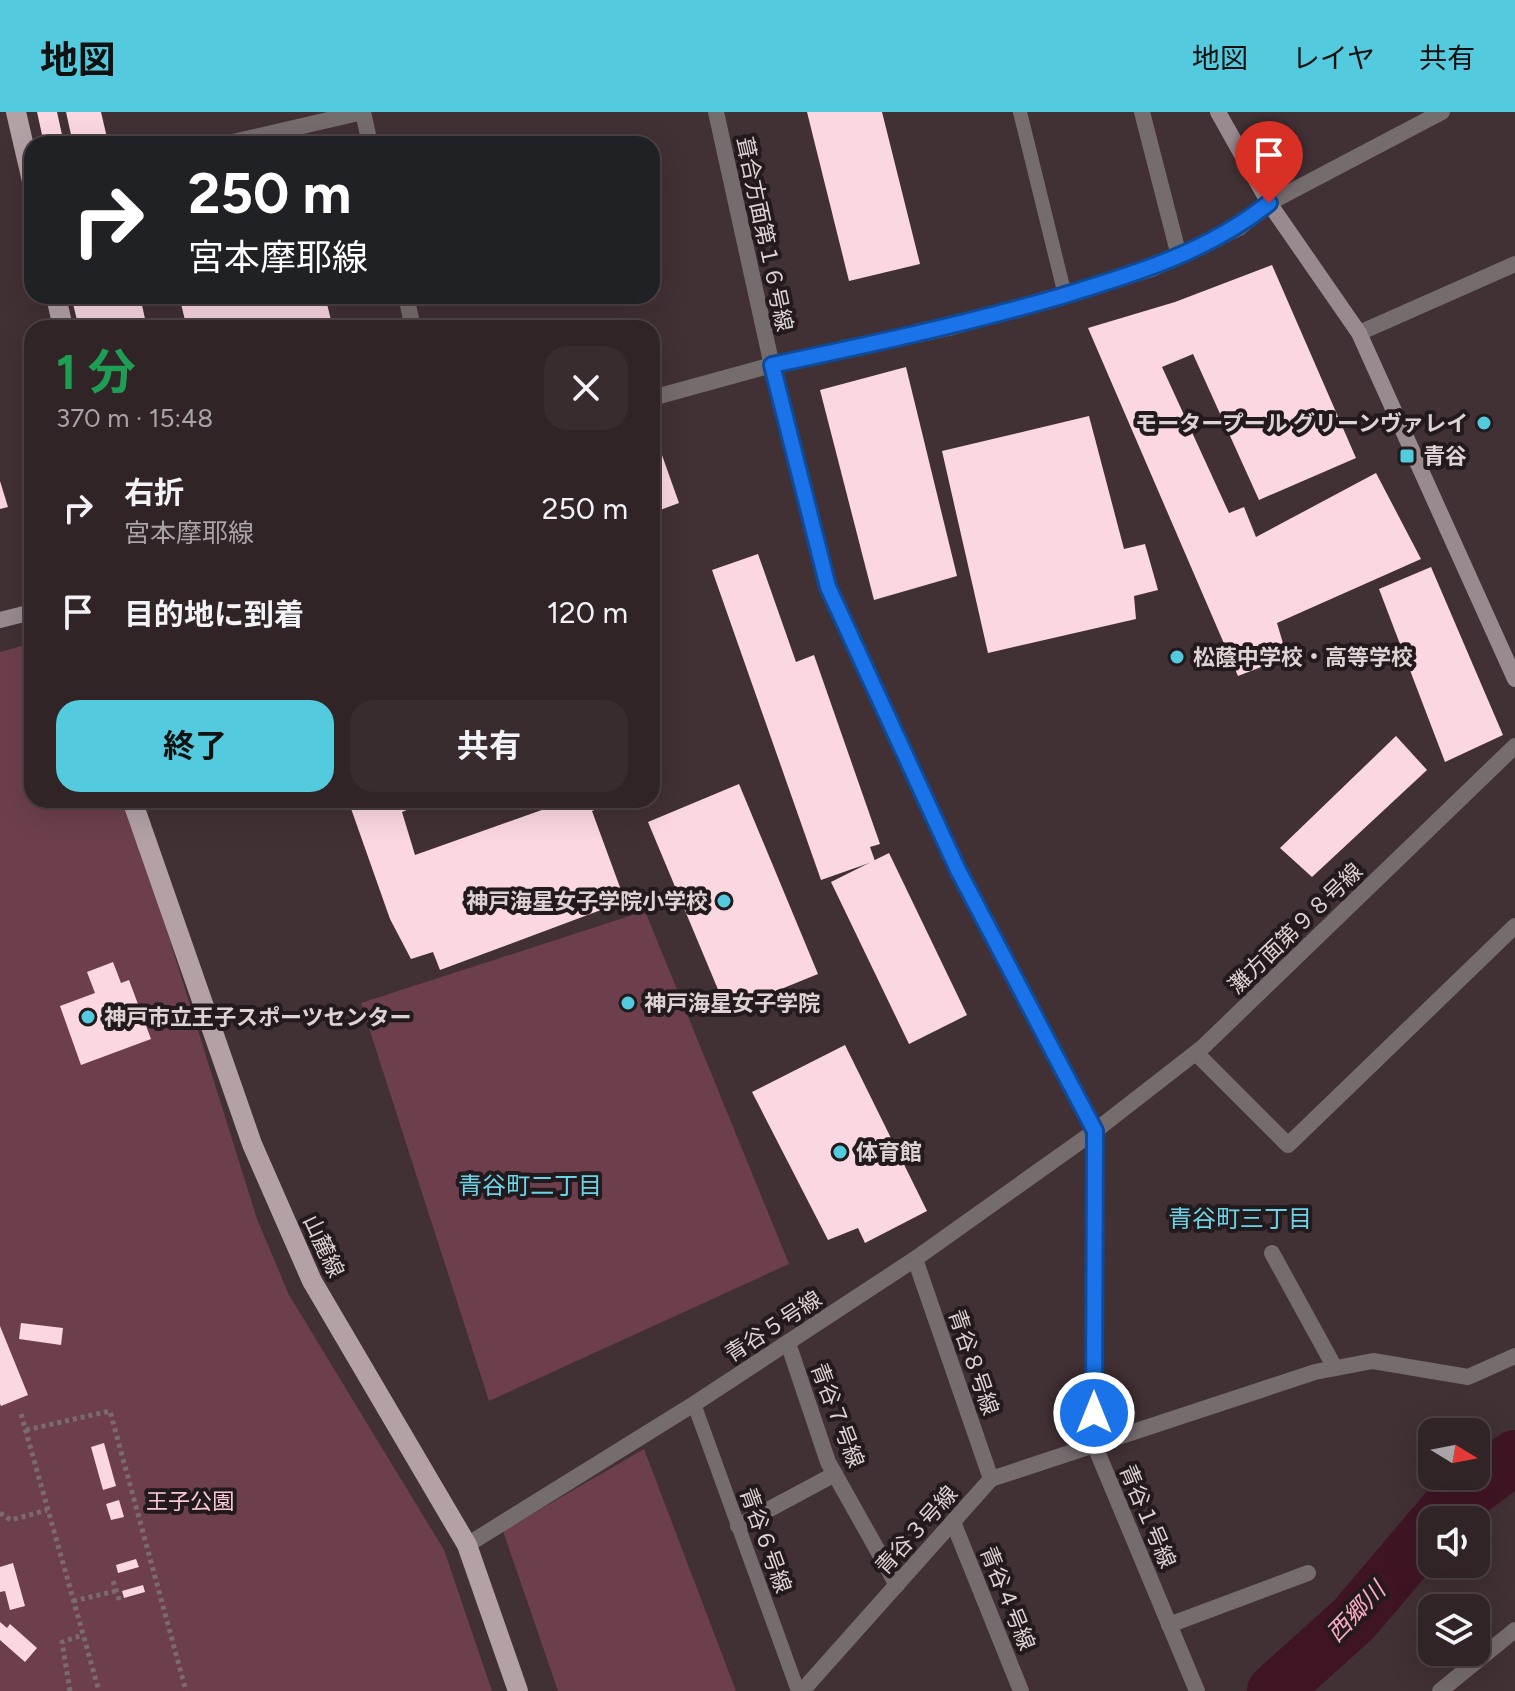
<!DOCTYPE html>
<html lang="ja">
<head>
<meta charset="utf-8">
<style>
	:root { --surface:#312427; --page:#392c2f; --text:#f1f3f6; --muted:#a8a4a7; --line:#4c4144; --accent:#54cade }
	body { margin:0; font-family:Figtree,"Noto Sans JP",sans-serif; background:var(--page); color:var(--text); height:100vh; display:flex; flex-direction:column; font-size:30px; white-space:nowrap }
	* { box-sizing:border-box; margin:0 }
	p { font-size:26px; color:var(--muted) }
	.icon { flex:none; width:44px; height:44px; fill:none; stroke:currentColor; stroke-width:2; stroke-linecap:round; stroke-linejoin:round }
	.map { position:relative; flex:1; overflow:hidden }
	.sheet { position:absolute; left:24px; top:208px; width:636px; height:488px; display:flex; flex-direction:column; background:var(--surface); border-radius:24px; box-shadow:0 8px 32px #0002,0 0 0 2px var(--line) }
	.sheet>* { flex:none }
	.top-card { position:absolute; left:24px; top:24px; width:636px; height:168px; border-radius:24px; box-shadow:0 8px 32px #0002,0 0 0 2px var(--line); background:#202124; color:#fff; overflow:hidden }
	.needle { width:52px; rotate:100deg }
	.fabs { position:absolute; left:1418px; top:1306px; display:grid; gap:16px }
	.fabs a { display:grid; place-items:center; width:72px; height:72px; border-radius:16px; background:var(--surface); box-shadow:0 8px 32px #0002,0 0 0 2px var(--line); font-size:40px }
	.pin { position:absolute; display:grid; place-items:center; width:68px; height:68px; color:#fff; margin:-82px -34px; border-radius:50% 50% 50% 0; rotate:-45deg; box-shadow:0 0 8px #0007 }
	.pin .icon { rotate:45deg }
	.me { position:absolute; width:88px; margin:-44px; rotate:0deg; stroke-linejoin:round; filter:drop-shadow(0 0 6px #0008) }
	.turn { display:flex; align-items:center; gap:28px; height:168px; padding:0 32px; font-size:36px }
	.turn .icon { width:104px; height:104px; stroke-width:2.5 }
	.turn b { display:block; font-size:56px; line-height:68px }
	.round { display:grid; place-items:center; flex:none; width:84px; height:84px; border-radius:24px; background:var(--page) }
	.head { display:flex; align-items:center; justify-content:space-between; height:136px; padding:0 32px }
	h1 { font-size:48px; font-weight:700; line-height:60px; color:#1e9e55 }
	.action { display:flex; gap:16px; margin-top:auto; padding:16px 32px }
	.action a { flex:1; height:92px; border-radius:24px; background:var(--accent); color:#111; font-size:32px; font-weight:700; line-height:92px; text-align:center }
	.action a+a { background:var(--page); color:var(--text) }
	ul { padding:0; list-style:none }
	li { display:flex; align-items:center; gap:24px; height:104px; padding:0 32px }
	li div { flex:1 }
	li b { display:block; font-size:30px }
	li em { font-style:normal }
	header { display:flex; align-items:center; gap:48px; box-sizing:border-box; height:112px; padding:0 40px; background:var(--accent); color:#111 }
	header strong { font-size:38px }
	nav { display:flex; gap:44px; margin-inline-start:auto; font-size:28px }
	.map>svg:first-child { display:block }
	.green { fill:#6d3f4d }
	.lines { fill:none; stroke-linecap:round; stroke-linejoin:round }
	.river { stroke:#3f1524; stroke-width:54 }
	.building { fill:#fbd8e1 }
	.path { stroke:#7a6b6e; stroke-width:5; stroke-dasharray:4 4; stroke-linecap:butt }
	.lane { stroke:#756c6e; stroke-width:14 }
	.street { stroke:#756c6e; stroke-width:16 }
	.secondary { stroke:#988a8e; stroke-width:16 }
	.primary { stroke:#b3a1a6; stroke-width:20 }
	.route-casing { stroke:#114b97; stroke-width:20 }
	.route { stroke:#1a73e8; stroke-width:14 }
	.poi-dot { fill:#54cade; stroke:#221a1c; stroke-width:3 }
	.labels { text-anchor:middle; stroke-width:8; stroke-linejoin:round; paint-order:stroke }
	.street-label { font-size:22px; fill:#ddd2d4; stroke:#221a1c }
	.poi-label { font-size:22px; font-weight:bold; fill:#ddd2d4; stroke:#221a1c; text-anchor:start }
	.park-label { font-size:22px; fill:#fac9d6; stroke:#221a1c }
	.neighbourhood-label { font-size:24px; fill:#6cd4e7; stroke:#221a1c }
	.water-label { font-size:24px; font-style:italic; fill:#f8a9c0; stroke:#221a1c }
</style>
</head>
<body>
<header>
<strong>地図</strong>
<nav><a>地図</a><a>レイヤ</a><a>共有</a></nav>
</header>
<div class="map">
<svg width="1515" height="1579" viewBox="0 0 1515 1579">
	<rect width="100%" height="100%" fill="#413034"/>
	<!-- green -->
	<g class="green">
		<polygon points="32,531 32,688 126,688 257,1107 289,1183 444,1438 492,1579 0,1579 0,540"/>
		<polygon points="645,799 789,1152 489,1289 361,891"/>
		<polygon points="644,1337 736,1579 558,1579 503,1419"/>
	</g>
	<g class="lines">
		<!-- river -->
		<g class="river">
			<polyline points="1438,1408 1449,1395 1515,1345"/>
			<polyline points="1274,1579 1354,1507 1432,1415"/>
		</g>
	</g>
	<!-- building -->
	<g class="building">
		<polygon points="37,0 57,0 64,32 44,32"/>
		<polygon points="66,0 101,0 108,30 73,32"/>
		<polygon points="807,0 882,0 920,152 849,169"/>
		<polygon points="341,22 343,32 304,32 304,31"/>
		<polygon points="1272,153 1356,346 1259,388 1193,242 1162,255 1229,401 1244,395 1256,425 1376,361 1421,447 1277,511 1287,545 1238,564 1088,216 1175,190"/>
		<polygon points="71,184 140,184 147,216 79,216"/>
		<polygon points="179,184 325,184 333,216 187,216"/>
		<polygon points="906,255 957,464 874,488 820,278"/>
		<polygon points="1089,304 1124,437 1145,432 1158,478 1134,484 1136,507 988,541 942,339"/>
		<polygon points="652,315 679,391 652,401"/>
		<polygon points="0,369 8,395 0,397"/>
		<polygon points="758,442 796,550 814,543 880,732 870,735 875,749 821,768 712,458"/>
		<polygon points="1431,455 1503,623 1445,650 1379,477"/>
		<polygon points="1396,624 1427,658 1312,765 1280,736"/>
		<polygon points="739,672 818,862 727,899 648,710"/>
		<polygon points="348,688 430,688 402,700 415,743 570,688 601,688 599,696 592,699 625,789 440,858 433,840 411,847 390,807"/>
		<polygon points="889,741 967,903 909,932 831,770"/>
		<polygon points="113,850 121,871 129,868 151,927 81,953 60,894 95,881 87,860"/>
		<polygon points="845,933 927,1099 865,1131 858,1116 828,1128 752,980"/>
		<polygon points="21,1211 63,1216 61,1233 19,1227"/>
		<polygon points="0,1214 28,1283 1,1294 0,1292"/>
		<polygon points="104,1331 116,1374 103,1378 91,1335"/>
		<polygon points="119,1388 124,1405 111,1408 106,1392"/>
		<polygon points="136,1447 139,1455 118,1461 116,1453"/>
		<polygon points="13,1451 25,1494 10,1498 5,1479 0,1480 0,1455"/>
		<polygon points="143,1473 145,1480 124,1486 122,1479"/>
		<polygon points="0,1510 7,1516 10,1512 37,1536 25,1550 0,1528"/>
	</g>
	<g class="lines">
		<!-- path -->
		<g class="path">
			<polyline points="21,1302 99,1579"/>
			<polyline points="26,1318 110,1299 186,1579"/>
			<polyline points="0,1401 11,1408 47,1398"/>
			<polyline points="113,1469 120,1490"/>
			<polyline points="73,1489 116,1479"/>
			<polyline points="70,1579 62,1530 83,1523"/>
		</g>
		<!-- lane -->
		<g class="lane">
			<polyline points="1020,0 1065,183"/>
			<polyline points="694,1292 798,1579"/>
		</g>
		<!-- street -->
		<g class="street">
			<polyline points="363,0 370,32"/>
			<polyline points="716,0 774,263 828,475 958,758 1095,1019 1094,1332 1197,1579"/>
			<polyline points="1142,0 1179,144"/>
			<polyline points="224,32 363,0"/>
			<polyline points="406,184 413,216"/>
			<polyline points="1359,221 1515,152"/>
			<polyline points="652,286 772,253 949,216 1152,157 1239,116 1269,91 1442,0"/>
			<polyline points="1196,941 1288,1033 1515,814"/>
			<polyline points="1272,1141 1335,1256"/>
			<polyline points="915,1147 991,1367"/>
			<polyline points="788,1231 828,1350 897,1473"/>
			<polyline points="953,1410 1021,1579"/>
			<polyline points="738,1414 835,1362"/>
			<polyline points="467,1433 694,1292 915,1147 1095,1019 1203,935 1515,634"/>
			<polyline points="1169,1513 1308,1461"/>
			<polyline points="802,1579 991,1367 1315,1260 1373,1249 1468,1265 1515,1244"/>
			<polyline points="1440,1579 1515,1518"/>
		</g>
		<!-- secondary -->
		<g class="secondary">
			<polyline points="1218,0 1269,91 1359,221 1515,567"/>
			<polyline points="0,508 32,500"/>
		</g>
		<!-- primary -->
		<g class="primary">
			<polyline points="16,0 32,69"/>
			<polyline points="56,184 63,216"/>
			<polyline points="132,688 252,1032 312,1169 467,1433 518,1579"/>
		</g>
	</g>
	<g class="lines">
		<defs>
			<path id="route" d="M1094,1301L1095,1019L958,758L828,475L772,253C867,233 961,213 1055,186C1131,163 1207,141 1269,91"/>
		</defs>
		<!-- route casing -->
		<use href="#route" class="route-casing"/>
		<!-- route -->
		<use href="#route" class="route"/>
	</g>
	<!-- markers -->
	<g class="poi-dot">
		<circle cx="1484" cy="311" r="8"/>
		<rect x="1399" y="336" width="16" height="16" rx="4"/>
		<circle cx="1177" cy="545" r="8"/>
		<circle cx="724" cy="789" r="8"/>
		<circle cx="628" cy="891" r="8"/>
		<circle cx="88" cy="905" r="8"/>
		<circle cx="840" cy="1040" r="8"/>
	</g>
	<g class="labels">
		<!-- street labels -->
		<g class="street-label">
			<text transform="translate(765 122) rotate(78)" y="8">葺合方面第１６号線</text>
			<text transform="translate(1295 816) rotate(-44)" y="8">灘方面第９８号線</text>
			<text transform="translate(324 1134) rotate(65)" y="8">山麓線</text>
			<text transform="translate(773 1214) rotate(-33)" y="8">青谷５号線</text>
			<text transform="translate(974 1250) rotate(71)" y="8">青谷８号線</text>
			<text transform="translate(838 1303) rotate(69)" y="8">青谷７号線</text>
			<text transform="translate(1148 1404) rotate(67)" y="8">青谷１号線</text>
			<text transform="translate(916 1418) rotate(-48)" y="8">青谷３号線</text>
			<text transform="translate(766 1428) rotate(70)" y="8">青谷６号線</text>
			<text transform="translate(1008 1486) rotate(68)" y="8">青谷４号線</text>
		</g>
		<!-- poi labels -->
		<g class="poi-label">
			<text x="1468" y="319" text-anchor="end">モータープール グリーンヴァレイ</text>
			<text x="1423" y="352">青谷</text>
			<text x="1193" y="553">松蔭中学校・高等学校</text>
			<text x="708" y="797" text-anchor="end">神戸海星女子学院小学校</text>
			<text x="644" y="899">神戸海星女子学院</text>
			<text x="104" y="913">神戸市立王子スポーツセンター</text>
			<text x="856" y="1048">体育館</text>
		</g>
		<!-- park labels -->
		<g class="park-label">
			<text x="190" y="1397">王子公園</text>
		</g>
		<!-- neighbourhood labels -->
		<g class="neighbourhood-label">
			<text x="530" y="1082">青谷町二丁目</text>
			<text x="1240" y="1115">青谷町三丁目</text>
		</g>
		<!-- water labels -->
		<g class="water-label">
			<text transform="translate(1356 1500) rotate(-46)" y="8">西郷川</text>
		</g>
	</g>
</svg>
<div class="fabs">
<a><svg class="needle" viewBox="-14 -14 28 28"><path d="M0-13l5 13h-10z" fill="#e53935"/><path d="M0 13l5-13h-10z" fill="#a8a4a7"/></svg></a>
<a><svg class="icon" aria-label="sound" viewBox="0 0 24 24"><path d="M4 9h4l5-4v14l-5-4H4zM17 9q2 3 0 6"/></svg></a>
<a><svg class="icon" aria-label="layers" viewBox="0 0 24 24"><path d="M12 4l9 5-9 5-9-5zM3 14l9 5 9-5"/></svg></a>
</div>
<div class="pin" style="left:1269px;top:91px;background:#d93025"><svg class="icon" aria-label="arrive" viewBox="0 0 24 24"><path d="M6 21V4h12l-3 4 3 4H6"/></svg></div>
<svg class="me" style="left:1094px;top:1301px" viewBox="-20 -20 40 40"><circle r="17" fill="#1a73e8" stroke="#fff" stroke-width="3"/><path d="M0-11L8 9 0 5-8 9z" fill="#fff"/></svg>
<div class="top-card">
<div class="turn"><svg class="icon" aria-label="right" viewBox="0 0 24 24"><path d="M7 20v-9h11M14 6l5 5-5 5"/></svg><div><b>250 m</b>宮本摩耶線</div></div>
</div>
<section class="sheet">
<div class="head"><div><h1>1 分</h1><p>370 m · 15:48</p></div><a class="round"><svg class="icon" aria-label="close" viewBox="0 0 24 24"><path d="M6 6l12 12M18 6L6 18"/></svg></a></div>
<ul>
<li><svg class="icon" aria-label="right" viewBox="0 0 24 24"><path d="M7 20v-9h11M14 6l5 5-5 5"/></svg><div><b>右折</b><p>宮本摩耶線</p></div><em>250 m</em></li>
<li><svg class="icon" aria-label="arrive" viewBox="0 0 24 24"><path d="M6 21V4h12l-3 4 3 4H6"/></svg><div><b>目的地に到着</b></div><em>120 m</em></li>
</ul>
<div class="action"><a>終了</a><a>共有</a></div>
</section>
</div>
</body>
</html>
